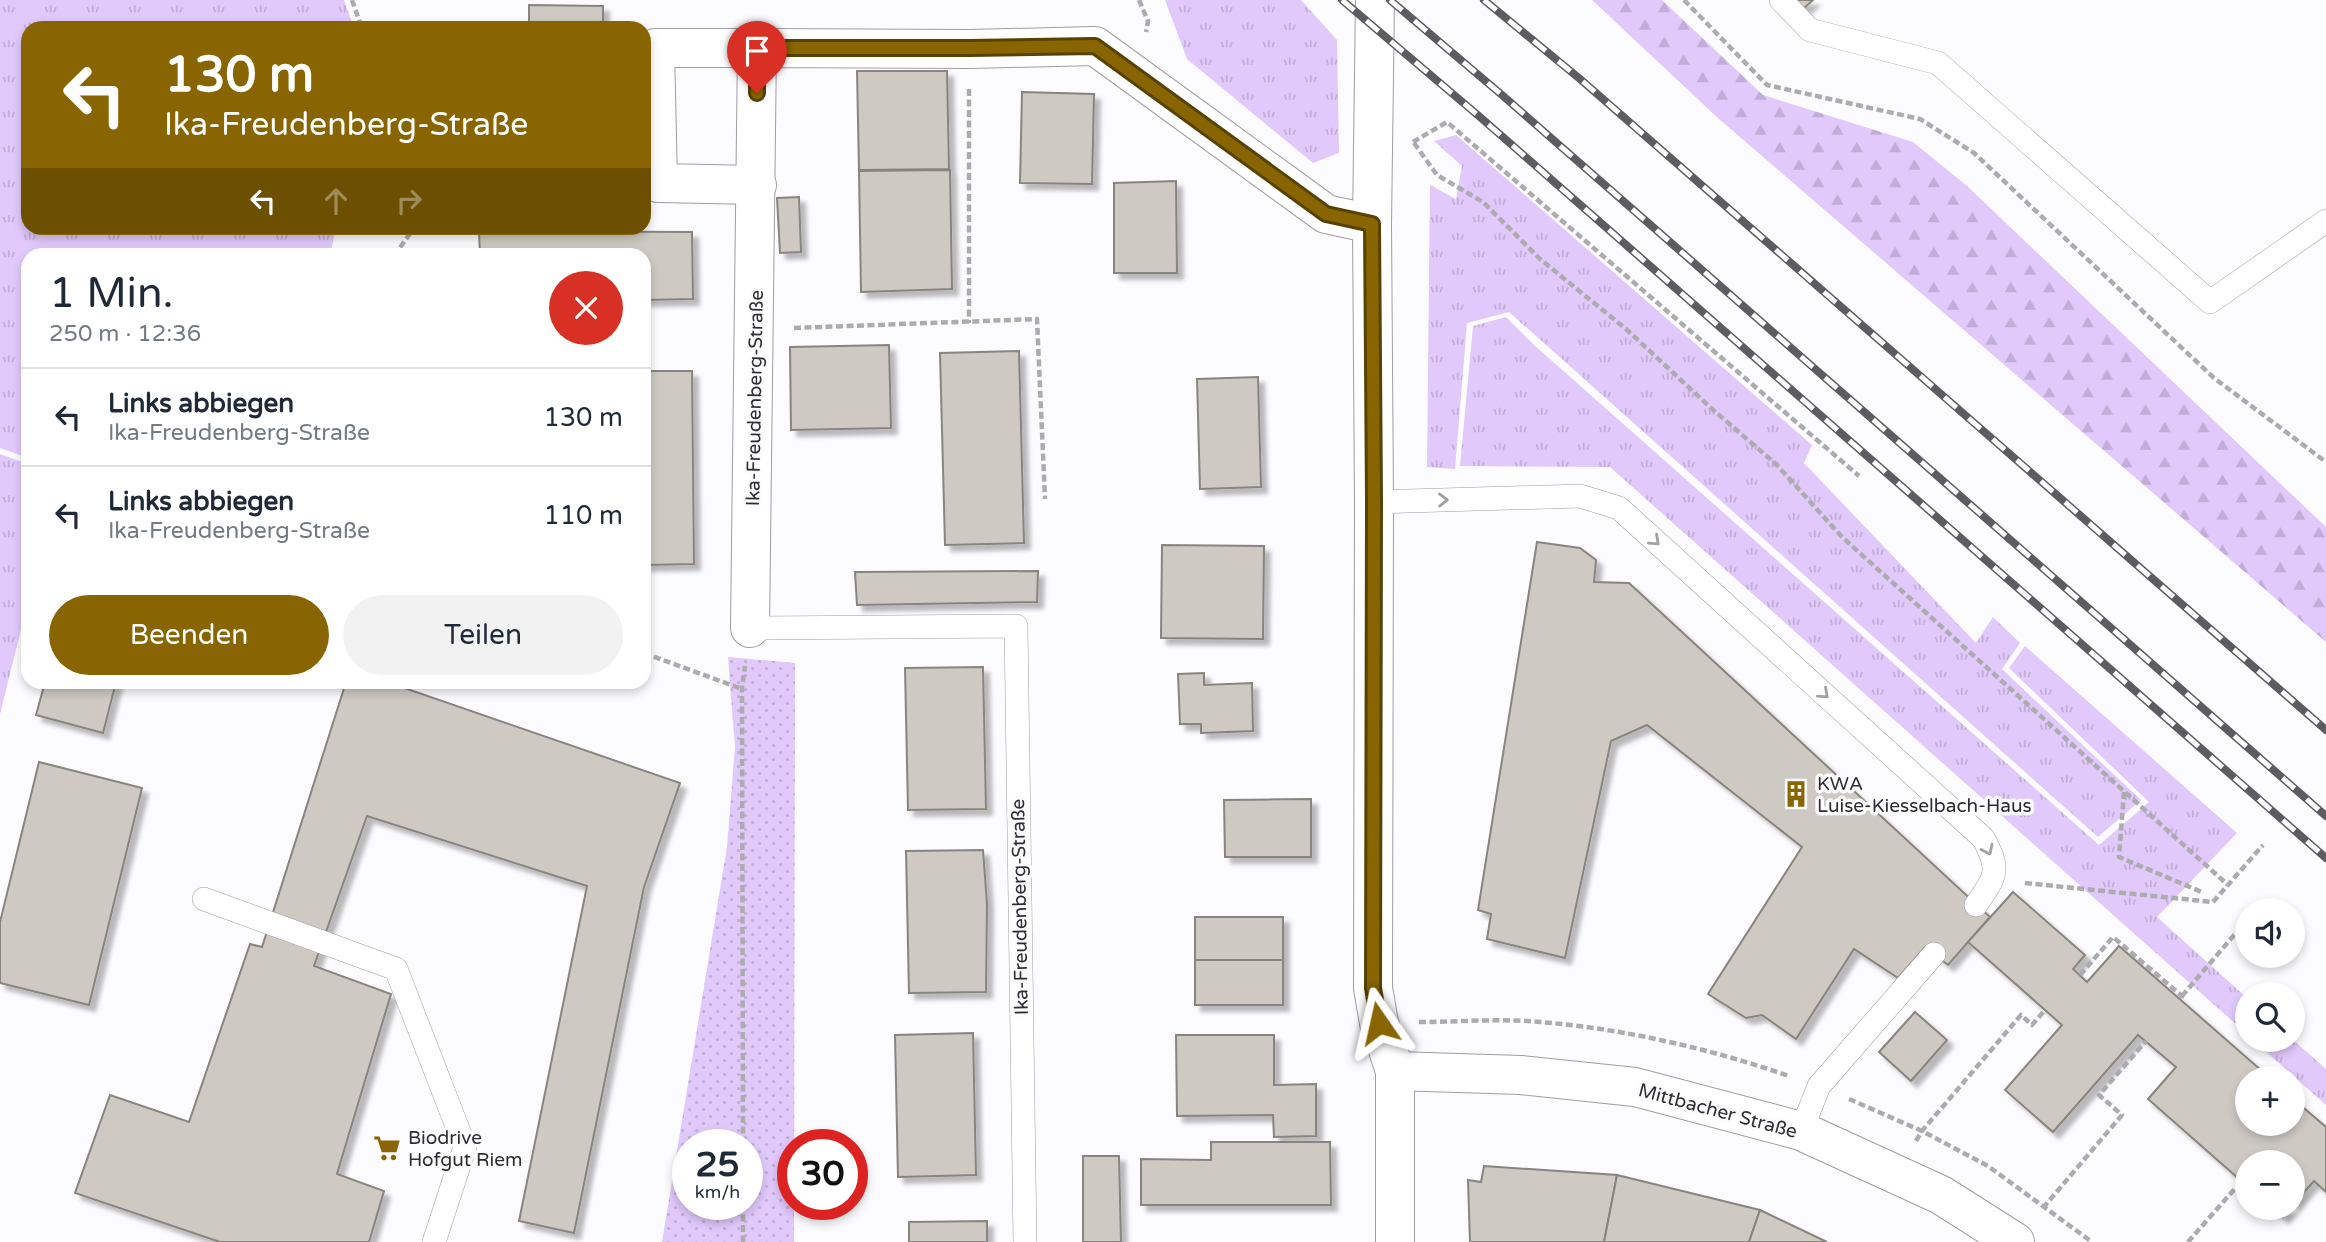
<!DOCTYPE html>
<html lang="de">
<head>
<meta charset="utf-8">
<style>
	:root { --surface:#fff; --page:#f2f2f3; --text:#1f2937; --muted:#747a83; --line:#e0e1e3; --accent:#886501 }
	body { margin:0; font-family:"Varela Round",sans-serif; background:var(--page); color:var(--text); height:100vh; display:flex; flex-direction:column; font-size:26px; white-space:nowrap }
	* { box-sizing:border-box; margin:0 }
	p { font-size:23px; color:var(--muted) }
	.icon { flex:none; width:38px; height:38px; fill:none; stroke:currentColor; stroke-width:2; stroke-linecap:round; stroke-linejoin:round }
	.map { position:relative; flex:1; overflow:hidden }
	.side { position:absolute; left:21px; top:248px; width:630px; height:441px; display:flex; flex-direction:column; background:var(--surface); border-radius:21px; box-shadow:0 4px 10px #0003 }
	.side>* { flex:none }
	.guide { position:absolute; left:21px; top:21px; width:630px; height:214px; border-radius:21px; box-shadow:0 4px 10px #0003; background:#886501; color:#fff; overflow:hidden }
	.tools { position:absolute; left:2235px; top:898px; display:grid; gap:14px }
	.tools a { display:grid; place-items:center; width:70px; height:70px; border-radius:50%; background:var(--surface); box-shadow:0 4px 10px #0003; font-size:35px }
	.speed { position:absolute; left:672px; top:1129px; display:flex; gap:14px; font-size:35px; font-weight:700; text-align:center }
	.speed>* { display:grid; place-content:center; width:91px; height:91px; border-radius:50%; background:var(--surface); box-shadow:0 4px 10px #0003; line-height:1 }
	.speed small { font-size:18px; font-weight:400 }
	.speed .limit { border:10px solid #d22; background:#fff; color:#111 }
	.pin { position:absolute; display:grid; place-items:center; width:60px; height:60px; color:#fff; margin:-72px -30px; border-radius:50% 50% 50% 0; rotate:-45deg; box-shadow:0 0 7px #0007 }
	.pin .icon { rotate:45deg }
	.me { position:absolute; width:77px; margin:-38px; rotate:349deg; stroke-linejoin:round; filter:drop-shadow(0 0 5px #0008) }
	.turn { display:flex; align-items:center; gap:24px; height:147px; padding:0 28px; font-size:32px }
	.turn .icon { width:91px; height:91px; stroke-width:2.5 }
	.turn b { display:block; font-size:49px; line-height:60px }
	.lanes { display:flex; align-items:center; height:66px; padding:0 28px; background:#0003; justify-content:center; gap:35px; direction:ltr }
	.lanes .off { opacity:.35 }
	.round { display:grid; place-items:center; flex:none; width:74px; height:74px; border-radius:37px; background:var(--page) }
	.head { display:flex; align-items:center; justify-content:space-between; height:119px; padding:0 28px }
	h1 { font-size:42px; font-weight:600; line-height:52px }
	.cta { display:flex; gap:14px; margin-top:auto; padding:14px 28px }
	.cta a { flex:1; height:80px; border-radius:42px; background:var(--accent); color:#fff; font-size:28px; font-weight:600; line-height:80px; text-align:center }
	.cta a+a { background:var(--page); color:var(--text) }
	ul { padding:0; list-style:none }
	li { display:flex; align-items:center; gap:21px; height:98px; padding:0 28px; border-top:2px solid var(--line) }
	li div { flex:1 }
	li b { display:block; font-size:26px }
	li em { font-style:normal }
	.map>svg:first-child { display:block }
	.grass { fill:url(#grass-tufts) }
	.forest { fill:url(#forest-firs) }
	.park { fill:url(#park-dots); fill-rule:evenodd }
	.building { fill:#cecac3; stroke:#88857e; stroke-width:2; filter:url(#shadow) }
	.lines { fill:none; stroke-linecap:round; stroke-linejoin:round }
	.service-casing { stroke:#9f9ca3; stroke-width:24 }
	.minor-casing { stroke:#9f9ca3; stroke-width:40 }
	.path { stroke:#acabae; stroke-width:4.5; stroke-dasharray:7 3.5; stroke-linecap:butt }
	.service { stroke:#fff; stroke-width:23 }
	.minor { stroke:#fff; stroke-width:38 }
	.rail-casing { stroke:#5d5c5f; stroke-width:8 }
	.rail { stroke:#fcfbfe; stroke-width:5; stroke-dasharray:16; stroke-linecap:butt }
	.oneway { stroke:#a1a0a2 }
	.route-casing { stroke:#584201; stroke-width:18 }
	.route { stroke:#886501; stroke-width:12 }
	.labels { text-anchor:middle; stroke-width:7; stroke-linejoin:round; paint-order:stroke }
	.street-label { font-size:19px; fill:#2e2d30; stroke:#fcfbfe }
	.poi-label { font-size:19px; fill:#2e2d30; stroke:#fcfbfe; text-anchor:start }
</style>
</head>
<body>
<div class="map">
<svg width="2326" height="1242" viewBox="0 0 2326 1242">
	<defs>
		<pattern id="grass-tufts" width="24" height="20" patternUnits="userSpaceOnUse" patternTransform="scale(1.75)"><rect width="24" height="20" fill="#e1c9fc"/><path d="M3 7l-1-3M5 7V3M7 7l1-3M15 17l-1-3M17 17v-4M19 17l1-3" fill="none" stroke="#c1add8"/></pattern>
		<pattern id="forest-firs" width="22" height="20" patternUnits="userSpaceOnUse" patternTransform="scale(1.75)"><rect width="22" height="20" fill="#e1c9fc"/><path d="M5 1l3.5 6h-7zM16 11l3.5 6h-7z" fill="#c1add8"/></pattern>
		<pattern id="park-dots" width="8" height="8" patternUnits="userSpaceOnUse" patternTransform="scale(1.75)"><rect width="8" height="8" fill="#e1c9fc"/><path d="M2 2h.1M6 6h.1" fill="none" stroke="#c1add8" stroke-width="1.8" stroke-linecap="round"/></pattern>
		<filter id="shadow"><feDropShadow dx="6" dy="6" stdDeviation="2" flood-color="#0004"/></filter>
	</defs>
	<rect width="100%" height="100%" fill="#fcfbfe"/>
	<!-- grass -->
	<g class="grass">
		<polygon points="0,0 344,0 354,28 28,28 28,228 336,228 330,255 28,256 28,458 0,448"/>
		<polygon points="1165,0 1301,0 1337,40 1339,153 1313,163 1187,59"/>
		<polygon points="1456,135 1812,445 1804,463 1976,643 1993,617 2020,643 2002,669 2141,800 2098,837 1509,312 1467,323 1455,469 1427,467 1430,185 1456,199 1462,166 1434,141"/>
		<polygon points="1506,317 1534,345 2099,845 2149,802 2009,668 2025,646 2237,833 2157,917 2247,998 2247,1034 1610,467 1460,466 1473,326"/>
		<polygon points="0,454 28,464 28,611 25,613 0,714"/>
		<polygon points="2292,1039 2326,1069 2326,1105 2253,1040"/>
	</g>
	<!-- forest -->
	<polygon class="forest" points="1592,0 1662,0 1763,95 1913,142 1967,186 2326,527 2326,642 1719,119"/>
	<!-- park -->
	<path class="park" d="M728,657L795,663L794,1242H662L727,847L735,747ZM688,1144H747V1204H688Z"/>
	<!-- building -->
	<g class="building">
		<polygon points="1794,0 1813,0 1803,9"/>
		<polygon points="529,5 603,6 603,28 529,28"/>
		<polygon points="857,71 947,71 949,169 859,170"/>
		<polygon points="1022,92 1094,94 1092,184 1020,183"/>
		<polygon points="950,170 952,289 861,292 859,171"/>
		<polygon points="1176,181 1177,273 1114,273 1114,183"/>
		<polygon points="799,197 801,252 780,253 777,198"/>
		<polygon points="479,231 692,232 693,299 644,300 644,256 480,256"/>
		<polygon points="889,345 891,428 791,430 790,347"/>
		<polygon points="1019,351 1024,543 945,545 940,353"/>
		<polygon points="644,371 692,371 694,564 644,565"/>
		<polygon points="1258,377 1261,487 1200,489 1197,379"/>
		<polygon points="1537,542 1580,548 1596,560 1594,582 1629,583 1990,917 1948,965 1925,947 1898,978 1854,949 1796,1039 1762,1015 1746,1018 1708,994 1802,847 1647,725 1611,741 1565,958 1487,939 1491,914 1478,910"/>
		<polygon points="1162,545 1264,546 1263,639 1161,638"/>
		<polygon points="1038,571 1037,602 857,605 855,572"/>
		<polygon points="983,667 986,809 908,810 905,668"/>
		<polygon points="1204,673 1204,685 1252,683 1253,731 1201,733 1201,724 1180,724 1178,674"/>
		<polygon points="45,682 116,682 103,733 36,715"/>
		<polygon points="346,682 387,682 680,783 644,887 574,1233 519,1221 587,886 367,816 314,966 391,994 337,1174 384,1191 369,1242 220,1242 75,1193 110,1095 189,1122 250,944 262,947"/>
		<polygon points="39,762 142,788 89,1005 0,983 0,922"/>
		<polygon points="1311,799 1311,857 1225,857 1224,800"/>
		<polygon points="983,850 987,904 986,992 909,993 906,851"/>
		<polygon points="2013,892 2085,955 2073,969 2087,982 2119,946 2270,1078 2247,1078 2247,1124 2292,1124 2292,1098 2326,1127 2326,1192 2314,1181 2292,1206 2292,1162 2247,1162 2247,1186 2148,1099 2176,1067 2138,1035 2053,1132 2005,1090 2062,1025 1968,942"/>
		<rect x="1195" y="917" width="88" height="43"/>
		<rect x="1195" y="960" width="88" height="45"/>
		<polygon points="1915,1012 1947,1040 1911,1081 1879,1052"/>
		<polygon points="973,1033 976,1175 898,1177 895,1035"/>
		<polygon points="1176,1035 1274,1035 1274,1085 1316,1084 1316,1136 1274,1137 1273,1115 1177,1116"/>
		<polygon points="1211,1142 1330,1142 1331,1205 1141,1205 1141,1159 1211,1160"/>
		<polygon points="1083,1156 1119,1156 1121,1242 1083,1242"/>
		<polygon points="1484,1166 1617,1175 1604,1242 1470,1242 1468,1180 1481,1182"/>
		<polygon points="1617,1175 1760,1210 1749,1242 1604,1242"/>
		<polygon points="2272,1208 2291,1208 2283,1217"/>
		<polygon points="1760,1210 1827,1242 1749,1242"/>
		<polygon points="987,1221 987,1242 909,1242 909,1222"/>
	</g>
	<g class="lines">
		<defs>
			<g id="service">
				<polyline points="1781,0 1810,30 1938,63 2210,302 2326,221"/>
				<path d="M1374,502L1580,496L1619,508L1983,838C2001,870 1996,876 1976,905"/>
				<polyline points="750,628 1016,626 1025,1242"/>
				<polyline points="204,899 396,969 465,1147 434,1242"/>
				<polyline points="1801,1131 1819,1086 1934,954"/>
			</g>
			<g id="minor">
				<polyline points="1375,0 1372,224 1374,502 1373,988 1379,1023 1395,1071 1395,1242"/>
				<polyline points="757,185 658,183 655,48 757,48"/>
				<polyline points="750,628 757,48 969,49 1095,46 1326,214 1372,224"/>
				<polyline points="1395,1071 1521,1075 1635,1087 1801,1131 1941,1195 2015,1242"/>
			</g>
		</defs>
		<!-- service casing -->
		<use href="#service" class="service-casing"/>
		<!-- minor casing -->
		<use href="#minor" class="minor-casing"/>
		<!-- path -->
		<g class="path">
			<polyline points="352,0 362,28"/>
			<polyline points="1139,0 1148,21 1146,32"/>
			<polyline points="1684,0 1767,85 1920,119 1974,153 2214,378 2326,462"/>
			<polyline points="969,89 969,323"/>
			<polyline points="1413,142 1447,122 1859,476"/>
			<polyline points="1414,143 1437,175 1483,202 1540,259 1626,329 1711,408 1777,465 1842,537 2228,885"/>
			<polyline points="394,256 414,228"/>
			<polyline points="794,328 1037,319 1045,499"/>
			<polyline points="644,653 742,689"/>
			<polyline points="2124,792 2119,857 2204,893"/>
			<polyline points="2025,883 2213,902 2263,845"/>
			<polyline points="2080,975 2113,937 2182,996 2181,1000"/>
			<polyline points="2182,996 2241,927"/>
			<path d="M1419,1022C1455,1022 1491,1019 1527,1021C1616,1027 1705,1047 1789,1076"/>
			<polyline points="1849,1099 1922,1131 1988,1166 2092,1242"/>
			<polyline points="1916,1141 1922,1131 2021,1015 2032,1025 2045,1010"/>
			<polyline points="743,1144 742,689 745,666"/>
			<polyline points="743,1204 743,1242"/>
			<polyline points="2043,1208 2122,1115 2099,1095 2146,1041"/>
			<polyline points="2188,1242 2239,1184"/>
		</g>
		<!-- service -->
		<use href="#service" class="service"/>
		<!-- minor -->
		<use href="#minor" class="minor"/>
		<defs>
			<g id="rail">
				<polyline points="1342,0 1480,117 2326,858"/>
				<polyline points="1390,0 1502,95 2326,816"/>
				<polyline points="1484,0 1580,79 2326,730"/>
			</g>
		</defs>
		<!-- rail casing -->
		<use href="#rail" class="rail-casing"/>
		<!-- rail -->
		<use href="#rail" class="rail"/>
	</g>
	<!-- one-way arrows -->
	<defs><path id="oneway-chevron" d="M-2-3.5L2.5 0L-2 3.5" fill="none" stroke-width="1.6" stroke-linecap="round" stroke-linejoin="round" transform="scale(1.75)"/></defs>
	<g class="oneway">
		<use href="#oneway-chevron" transform="translate(1443 500) rotate(-1)"/>
		<use href="#oneway-chevron" transform="translate(1655 541) rotate(42)"/>
		<use href="#oneway-chevron" transform="translate(1824 694) rotate(42)"/>
		<use href="#oneway-chevron" transform="translate(1988 850) rotate(64)"/>
	</g>
	<g class="lines">
		<defs>
			<polyline id="route" points="757,93 757,48 969,48 1095,46 1326,214 1372,224 1374,502 1373,988 1379,1023"/>
		</defs>
		<!-- route casing -->
		<use href="#route" class="route-casing"/>
		<!-- route -->
		<use href="#route" class="route"/>
	</g>
	<!-- icons -->
	<defs>
		<symbol id="building-bare" viewBox="-9 -9 18 18"><path d="M-4-6H4V6H1V3H-1V6H-4ZM-2.5-4.3h1.7v1.8h-1.7ZM.8-4.3h1.7v1.8H.8ZM-2.5-1h1.7V.8h-1.7ZM.8-1h1.7V.8H.8Z" fill="#886501" stroke="#fcfbfe" stroke-width="2.5" paint-order="stroke"/></symbol>
		<symbol id="supermarket-bare" viewBox="-9 -9 18 18"><path d="M-6-5.5h2.5l.6 2H6L4.5 2H-2.5L-4.4-4H-6ZM-1.5 3.2a1.3 1.3 0 1 0 .1 0ZM3 3.2a1.3 1.3 0 1 0 .1 0Z" fill="#886501" stroke="#fcfbfe" stroke-width="2.5" paint-order="stroke"/></symbol>
	</defs>
	<g fill-rule="evenodd">
		<use href="#building-bare" x="1777" y="775" width="38" height="38"/>
		<use href="#supermarket-bare" x="368" y="1129" width="38" height="38"/>
	</g>
	<g class="labels">
		<!-- street labels -->
		<g class="street-label">
			<text transform="translate(754 398) rotate(-89)" y="7">Ika-Freudenberg-Straße</text>
			<text transform="translate(1019 907) rotate(-91)" y="7">Ika-Freudenberg-Straße</text>
			<text transform="translate(1718 1110) rotate(15)" y="7">Mittbacher Straße</text>
		</g>
		<!-- poi labels -->
		<g class="poi-label">
			<text x="1817" y="790">KWA<tspan x="1817" dy="22">Luise-Kiesselbach-Haus</tspan></text>
			<text x="408" y="1144">Biodrive<tspan x="408" dy="22">Hofgut Riem</tspan></text>
		</g>
	</g>
</svg>
<div class="tools">
<a><svg class="icon" aria-label="sound" viewBox="0 0 24 24"><path d="M4 9h4l5-4v14l-5-4H4zM17 9q2 3 0 6"/></svg></a>
<a><svg class="icon" aria-label="search" viewBox="0 0 24 24"><circle cx="10" cy="10" r="6"/><path d="M15 15l6 6"/></svg></a>
<a>+</a>
<a>−</a>
</div>
<div class="speed"><div>25<small>km/h</small></div><div class="limit">30</div></div>
<div class="pin" style="left:757px;top:93px;background:#d93025"><svg class="icon" aria-label="arrive" viewBox="0 0 24 24"><path d="M6 21V4h12l-3 4 3 4H6"/></svg></div>
<svg class="me" style="left:1379px;top:1023px" viewBox="-20 -20 40 40"><path d="M0-17L14 15 0 8-14 15z" fill="#886501" stroke="#fff" stroke-width="4"/></svg>
<div class="guide">
<div class="turn"><svg class="icon" aria-label="left" viewBox="0 0 24 24"><path d="M17 20v-9H6M10 6l-5 5 5 5"/></svg><div><b>130 m</b>Ika-Freudenberg-Straße</div></div>
<div class="lanes"><svg class="icon" aria-label="left" viewBox="0 0 24 24"><path d="M17 20v-9H6M10 6l-5 5 5 5"/></svg><svg class="icon off" aria-label="ahead" viewBox="0 0 24 24"><path d="M12 20V5M6 11l6-6 6 6"/></svg><svg class="icon off" aria-label="right" viewBox="0 0 24 24"><path d="M7 20v-9h11M14 6l5 5-5 5"/></svg></div>
</div>
<section class="side">
<div class="head"><div><h1>1 Min.</h1><p>250 m · 12:36</p></div><a class="round" style="background:#d93025;color:#fff"><svg class="icon" aria-label="close" viewBox="0 0 24 24"><path d="M6 6l12 12M18 6L6 18"/></svg></a></div>
<ul>
<li><svg class="icon" aria-label="left" viewBox="0 0 24 24"><path d="M17 20v-9H6M10 6l-5 5 5 5"/></svg><div><b>Links abbiegen</b><p>Ika-Freudenberg-Straße</p></div><em>130 m</em></li>
<li><svg class="icon" aria-label="left" viewBox="0 0 24 24"><path d="M17 20v-9H6M10 6l-5 5 5 5"/></svg><div><b>Links abbiegen</b><p>Ika-Freudenberg-Straße</p></div><em>110 m</em></li>
</ul>
<div class="cta"><a>Beenden</a><a>Teilen</a></div>
</section>
</div>
</body>
</html>
